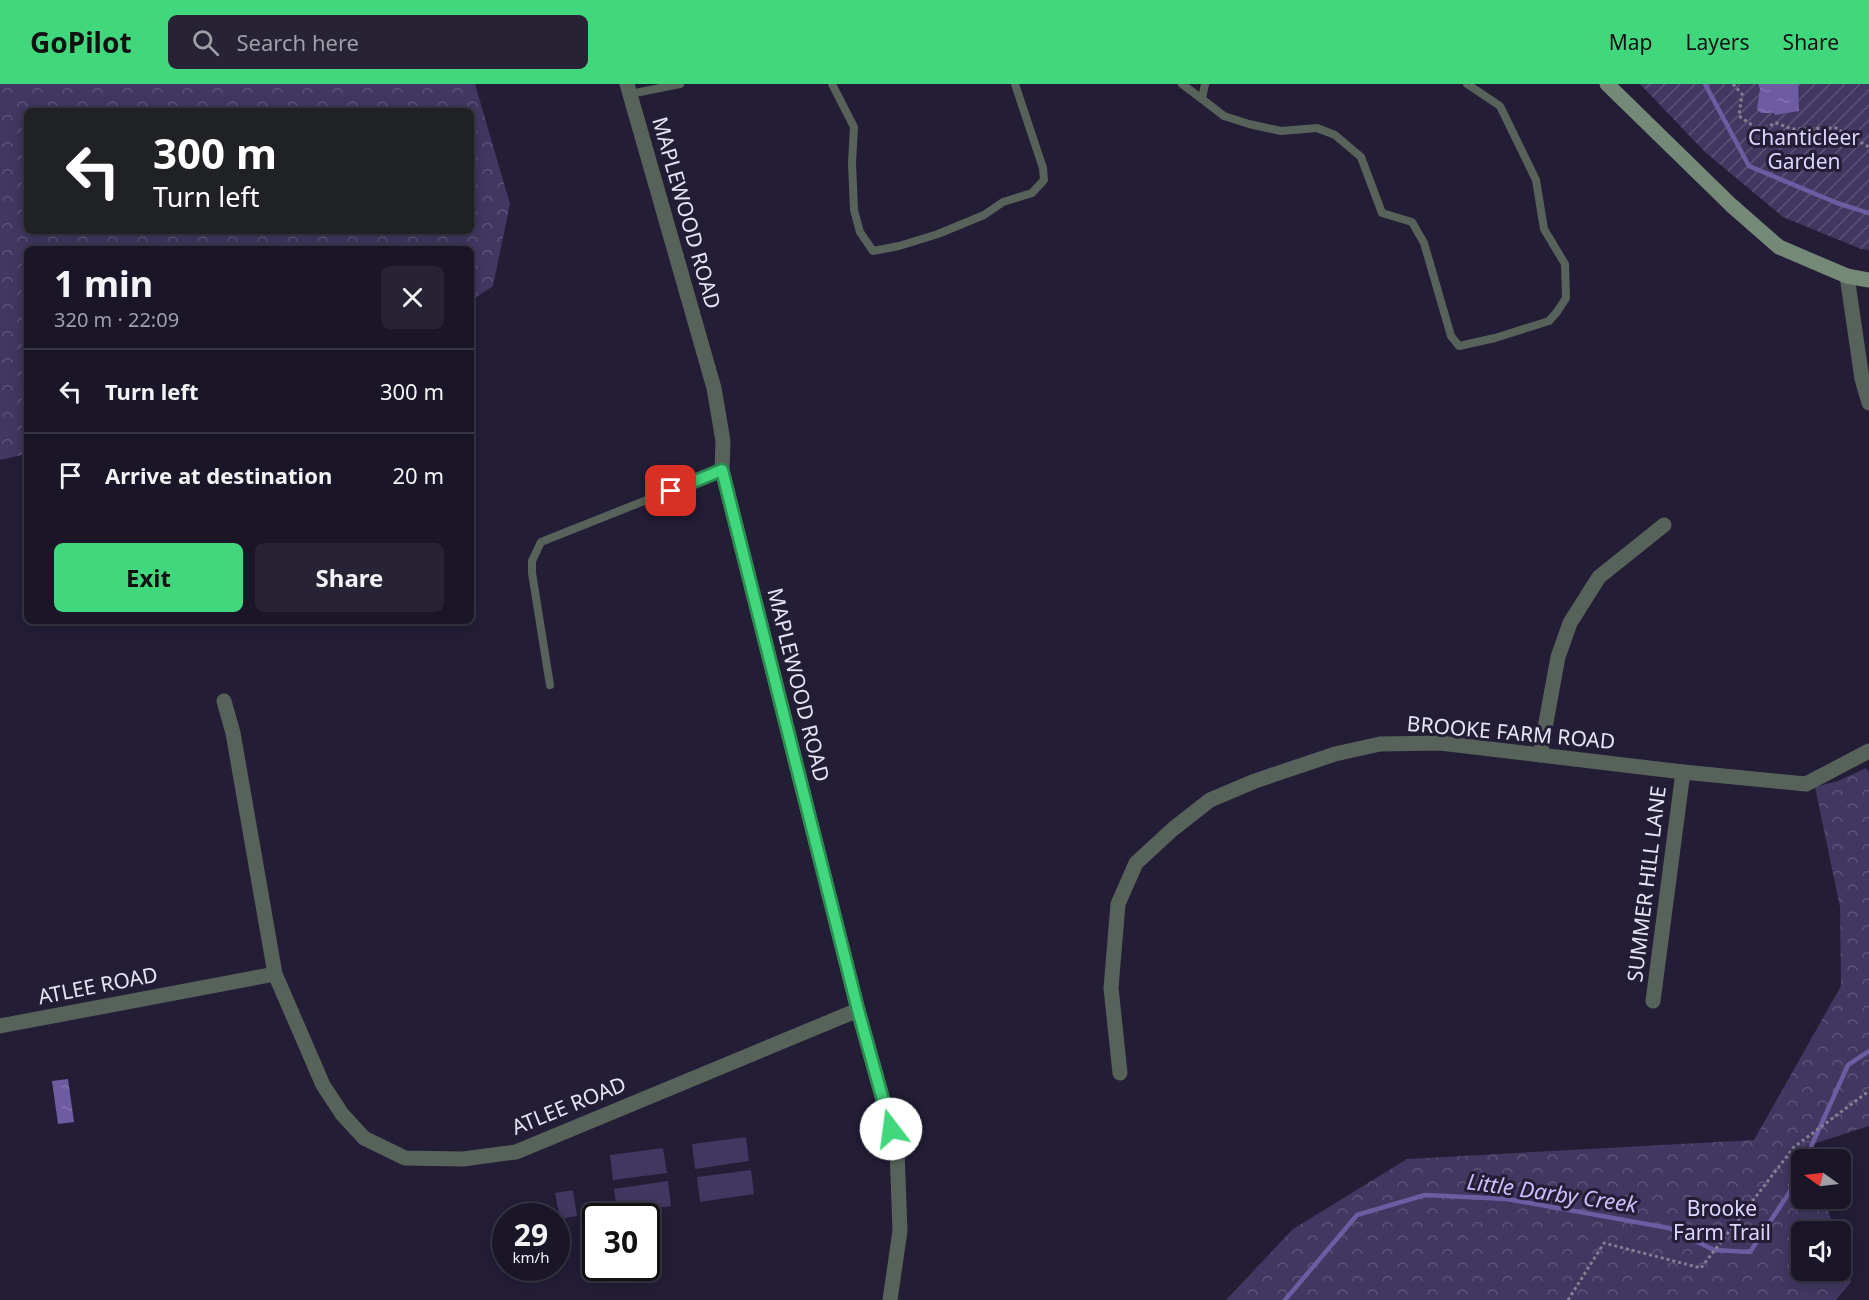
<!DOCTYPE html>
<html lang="en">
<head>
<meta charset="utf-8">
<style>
	:root { --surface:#1a1628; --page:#272334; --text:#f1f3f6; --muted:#9f9fa8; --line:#383545; --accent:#41d77c }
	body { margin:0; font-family:"Noto Sans",sans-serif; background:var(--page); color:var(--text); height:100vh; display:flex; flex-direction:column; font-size:22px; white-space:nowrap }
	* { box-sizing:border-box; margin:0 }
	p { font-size:20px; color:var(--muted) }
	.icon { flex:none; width:33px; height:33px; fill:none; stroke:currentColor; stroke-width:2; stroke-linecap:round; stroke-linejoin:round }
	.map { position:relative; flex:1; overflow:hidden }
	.details { position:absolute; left:24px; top:162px; width:450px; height:378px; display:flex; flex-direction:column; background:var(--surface); border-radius:9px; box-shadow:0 3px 15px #0003,0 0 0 2px var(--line) }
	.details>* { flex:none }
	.hud { position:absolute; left:24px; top:24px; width:450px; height:126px; border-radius:9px; box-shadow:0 3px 15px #0003,0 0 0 2px var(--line); background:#202124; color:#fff; overflow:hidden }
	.needle { width:39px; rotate:284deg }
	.controls { position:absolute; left:1791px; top:1065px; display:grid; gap:12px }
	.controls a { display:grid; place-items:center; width:60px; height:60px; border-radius:9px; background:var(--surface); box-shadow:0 3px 15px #0003,0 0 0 2px var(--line); font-size:30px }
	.speed { position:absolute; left:492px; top:1119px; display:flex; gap:12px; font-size:30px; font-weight:700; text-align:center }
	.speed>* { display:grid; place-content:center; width:78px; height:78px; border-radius:50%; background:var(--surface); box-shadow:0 3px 15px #0003,0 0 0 2px var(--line); line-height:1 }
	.speed small { font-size:15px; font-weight:400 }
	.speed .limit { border:3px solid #111; border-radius:9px; background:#fff; color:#111 }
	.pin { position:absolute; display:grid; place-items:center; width:51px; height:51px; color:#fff; margin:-26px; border-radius:12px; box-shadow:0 3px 9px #0006 }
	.me { position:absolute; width:66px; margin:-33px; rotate:345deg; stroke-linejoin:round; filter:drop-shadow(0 0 4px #0008) }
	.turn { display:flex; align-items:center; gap:21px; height:126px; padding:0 30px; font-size:27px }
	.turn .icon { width:78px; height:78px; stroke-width:2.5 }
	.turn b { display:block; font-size:42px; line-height:51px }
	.round { display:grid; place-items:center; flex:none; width:63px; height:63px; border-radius:9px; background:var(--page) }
	.overview { display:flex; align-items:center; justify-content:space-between; height:102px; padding:0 30px }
	h1 { font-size:36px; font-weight:700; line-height:45px }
	.action { display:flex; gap:12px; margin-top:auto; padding:12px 30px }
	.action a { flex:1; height:69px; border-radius:9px; background:var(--accent); color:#111; font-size:24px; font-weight:700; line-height:69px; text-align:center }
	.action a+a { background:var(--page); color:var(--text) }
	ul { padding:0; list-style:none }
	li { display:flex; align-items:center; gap:18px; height:84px; padding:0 30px; border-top:2px solid var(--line) }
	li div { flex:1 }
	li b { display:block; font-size:22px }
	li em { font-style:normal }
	header { display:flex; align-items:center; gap:36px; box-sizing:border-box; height:84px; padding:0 30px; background:var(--accent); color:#111 }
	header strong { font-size:28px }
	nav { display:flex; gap:33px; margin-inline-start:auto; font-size:21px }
	.search { width:420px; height:54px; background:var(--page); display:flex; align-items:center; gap:15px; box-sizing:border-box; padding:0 21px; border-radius:9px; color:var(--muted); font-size:22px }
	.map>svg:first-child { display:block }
	.park { fill:url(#park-crowns); fill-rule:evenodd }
	.garden { fill:url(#garden-furrows) }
	.pitch { fill:#413760 }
	.water { fill:url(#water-ripples) }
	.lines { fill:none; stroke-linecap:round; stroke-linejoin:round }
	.stream { stroke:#6e5ca3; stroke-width:4.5 }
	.path { stroke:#847f94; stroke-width:3; stroke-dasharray:3 3; stroke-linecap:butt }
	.lane { stroke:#57635a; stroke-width:8 }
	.street { stroke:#57635a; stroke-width:15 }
	.secondary { stroke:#758979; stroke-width:15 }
	.route-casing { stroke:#2a8c51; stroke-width:15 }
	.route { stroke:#41d77c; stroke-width:10 }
	.labels { text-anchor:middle; stroke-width:6; stroke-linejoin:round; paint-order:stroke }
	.park-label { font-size:21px; fill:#ddd5fe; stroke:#231d36 }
	.street-label { font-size:21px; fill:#e7e4f5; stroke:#231d36 }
	.water-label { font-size:22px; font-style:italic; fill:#cbbefa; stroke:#231d36 }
</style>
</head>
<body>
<header>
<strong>GoPilot</strong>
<div class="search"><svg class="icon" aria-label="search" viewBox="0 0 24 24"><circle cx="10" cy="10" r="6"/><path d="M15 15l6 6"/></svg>Search here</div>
<nav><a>Map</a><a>Layers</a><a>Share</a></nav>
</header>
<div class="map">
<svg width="1869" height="1216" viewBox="0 0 1869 1216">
	<defs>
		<pattern id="park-crowns" width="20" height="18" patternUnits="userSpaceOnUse" patternTransform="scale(1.5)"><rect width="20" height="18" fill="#413760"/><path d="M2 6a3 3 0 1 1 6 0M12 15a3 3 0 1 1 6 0" fill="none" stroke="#5c5477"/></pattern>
		<pattern id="garden-furrows" width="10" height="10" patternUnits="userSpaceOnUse" patternTransform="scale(1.5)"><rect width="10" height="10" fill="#413760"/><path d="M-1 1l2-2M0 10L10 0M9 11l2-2" fill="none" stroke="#5c5477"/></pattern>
		<pattern id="water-ripples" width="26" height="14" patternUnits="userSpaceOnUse" patternTransform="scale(1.5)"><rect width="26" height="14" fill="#6e5ca3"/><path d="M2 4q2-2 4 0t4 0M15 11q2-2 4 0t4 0" fill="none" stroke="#8373b0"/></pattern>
	</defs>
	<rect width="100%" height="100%" fill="#231d36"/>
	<!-- park -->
	<g class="park">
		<path d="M0,0H475L510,120L493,202L471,217V165H27V370L0,376ZM27,27H471V147H27Z"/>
		<polygon points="1866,684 1869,688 1869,1042 1807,1062 1811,1075 1802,1076 1802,1114 1824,1115 1835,1147 1802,1148 1802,1186 1840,1186 1841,1165 1851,1198 1836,1216 1226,1216 1293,1145 1407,1075 1754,1056 1841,902 1840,823 1815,703 1838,697"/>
	</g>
	<!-- garden -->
	<polygon class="garden" points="1640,0 1869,0 1869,166 1861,165 1783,133 1705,68"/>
	<!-- pitch -->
	<g class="pitch">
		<polygon points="746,1053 749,1077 695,1085 692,1060"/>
		<polygon points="663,1064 667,1089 613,1096 610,1071"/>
		<polygon points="751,1086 754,1110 700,1118 697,1093"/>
		<polygon points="668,1097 671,1122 617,1129 614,1105"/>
		<polygon points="573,1106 577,1132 560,1135 555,1109"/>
	</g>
	<!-- water -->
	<g class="water">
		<polygon points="1758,0 1798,0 1799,27 1775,31 1774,29 1761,29 1757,25 1760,5"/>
		<polygon points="68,995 74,1038 58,1040 52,997"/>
	</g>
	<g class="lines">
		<!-- stream -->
		<g class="stream">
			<polyline points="1705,0 1749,82 1837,119 1869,129"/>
			<polyline points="1805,1076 1848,981 1869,967"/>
			<polyline points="1285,1216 1357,1131 1425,1111 1507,1115 1669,1144 1714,1166 1750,1168 1789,1109 1802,1082"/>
		</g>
		<!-- path -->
		<g class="path">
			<polyline points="1733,0 1742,10 1739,32 1759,46 1776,39 1792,45 1836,44 1869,63"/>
			<polyline points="1568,1216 1604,1159 1701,1184 1794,1063 1869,1007"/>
		</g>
		<!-- lane -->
		<g class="lane">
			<polyline points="832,0 854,43 852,79 854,126 860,148 873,167 899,162 938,150 984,131 1003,118 1032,109 1044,96 1043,84 1015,0"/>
			<polyline points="1182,0 1202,15"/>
			<polyline points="1205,0 1202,15 1224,32 1249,40 1281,47 1317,44 1335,51 1361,73 1382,129 1412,138 1424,159 1451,252 1459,262 1495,254 1549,237 1557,228 1566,214 1565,180 1544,145 1536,96 1500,22 1467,0"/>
			<polyline points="630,10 680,0"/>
			<polyline points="550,601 532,489 532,477 541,458 722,386"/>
		</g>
		<!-- street -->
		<g class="street">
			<polyline points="627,0 714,304 723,357 722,386 858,926 897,1066 900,1147 890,1216"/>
			<polyline points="1847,192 1862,295 1869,319"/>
			<polyline points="224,617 233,649 275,890 323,1001 342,1030 364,1054 405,1074 463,1075 516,1068 858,926"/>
			<polyline points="1540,671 1558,573 1570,539 1599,493 1664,441"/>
			<polyline points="1653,917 1683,688"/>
			<polyline points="0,942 275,890"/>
			<polyline points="1120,989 1111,904 1118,820 1136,779 1173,745 1210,716 1255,697 1335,670 1380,660 1440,659 1683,688 1806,700 1869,667"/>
		</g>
		<!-- secondary -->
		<polyline class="secondary" points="1607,0 1731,121 1779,163 1847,192 1869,196"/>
	</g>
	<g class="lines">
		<defs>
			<polyline id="route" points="671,407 722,386 858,926 891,1045"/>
		</defs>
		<!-- route casing -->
		<use href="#route" class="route-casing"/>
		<!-- route -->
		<use href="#route" class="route"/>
	</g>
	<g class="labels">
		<!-- park labels -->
		<g class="park-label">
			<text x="1804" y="61">Chanticleer<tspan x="1804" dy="24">Garden</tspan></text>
			<text x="1722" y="1132">Brooke<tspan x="1722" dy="24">Farm Trail</tspan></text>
		</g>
		<!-- street labels -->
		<g class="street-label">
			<text transform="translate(686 129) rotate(74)" y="7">MAPLEWOOD ROAD</text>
			<text transform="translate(798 601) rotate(76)" y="7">MAPLEWOOD ROAD</text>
			<text transform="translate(1511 649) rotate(5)" y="7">BROOKE FARM ROAD</text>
			<text transform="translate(1647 800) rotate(-83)" y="7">SUMMER HILL LANE</text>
			<text transform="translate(98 902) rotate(-11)" y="7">ATLEE ROAD</text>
			<text transform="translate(569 1022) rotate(-22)" y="7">ATLEE ROAD</text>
		</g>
		<!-- water labels -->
		<g class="water-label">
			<text transform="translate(1552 1109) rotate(8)" y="8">Little Darby Creek</text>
		</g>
	</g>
</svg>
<div class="controls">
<a><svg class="needle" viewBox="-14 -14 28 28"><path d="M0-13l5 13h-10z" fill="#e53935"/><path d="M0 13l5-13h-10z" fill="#9f9fa8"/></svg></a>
<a><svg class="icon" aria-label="sound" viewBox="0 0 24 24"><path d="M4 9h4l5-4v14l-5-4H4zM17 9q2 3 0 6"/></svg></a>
</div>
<div class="speed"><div>29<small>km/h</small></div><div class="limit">30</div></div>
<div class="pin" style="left:671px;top:407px;background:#d93025"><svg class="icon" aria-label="arrive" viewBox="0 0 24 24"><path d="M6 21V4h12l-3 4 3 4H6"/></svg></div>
<svg class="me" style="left:891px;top:1045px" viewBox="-20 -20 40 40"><circle r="19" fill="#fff"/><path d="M0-13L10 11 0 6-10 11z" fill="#41d77c"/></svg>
<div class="hud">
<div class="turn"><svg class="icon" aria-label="left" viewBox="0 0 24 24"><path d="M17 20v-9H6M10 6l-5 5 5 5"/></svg><div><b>300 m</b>Turn left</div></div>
</div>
<section class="details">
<div class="overview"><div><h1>1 min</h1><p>320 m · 22:09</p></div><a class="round"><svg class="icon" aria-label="close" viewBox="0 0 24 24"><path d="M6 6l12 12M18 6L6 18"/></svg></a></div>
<ul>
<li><svg class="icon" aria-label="left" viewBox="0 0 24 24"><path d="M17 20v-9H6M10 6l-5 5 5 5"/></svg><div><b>Turn left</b></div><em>300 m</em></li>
<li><svg class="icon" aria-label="arrive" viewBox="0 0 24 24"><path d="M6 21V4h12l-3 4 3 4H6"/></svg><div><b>Arrive at destination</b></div><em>20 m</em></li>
</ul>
<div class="action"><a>Exit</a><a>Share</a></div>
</section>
</div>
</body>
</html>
